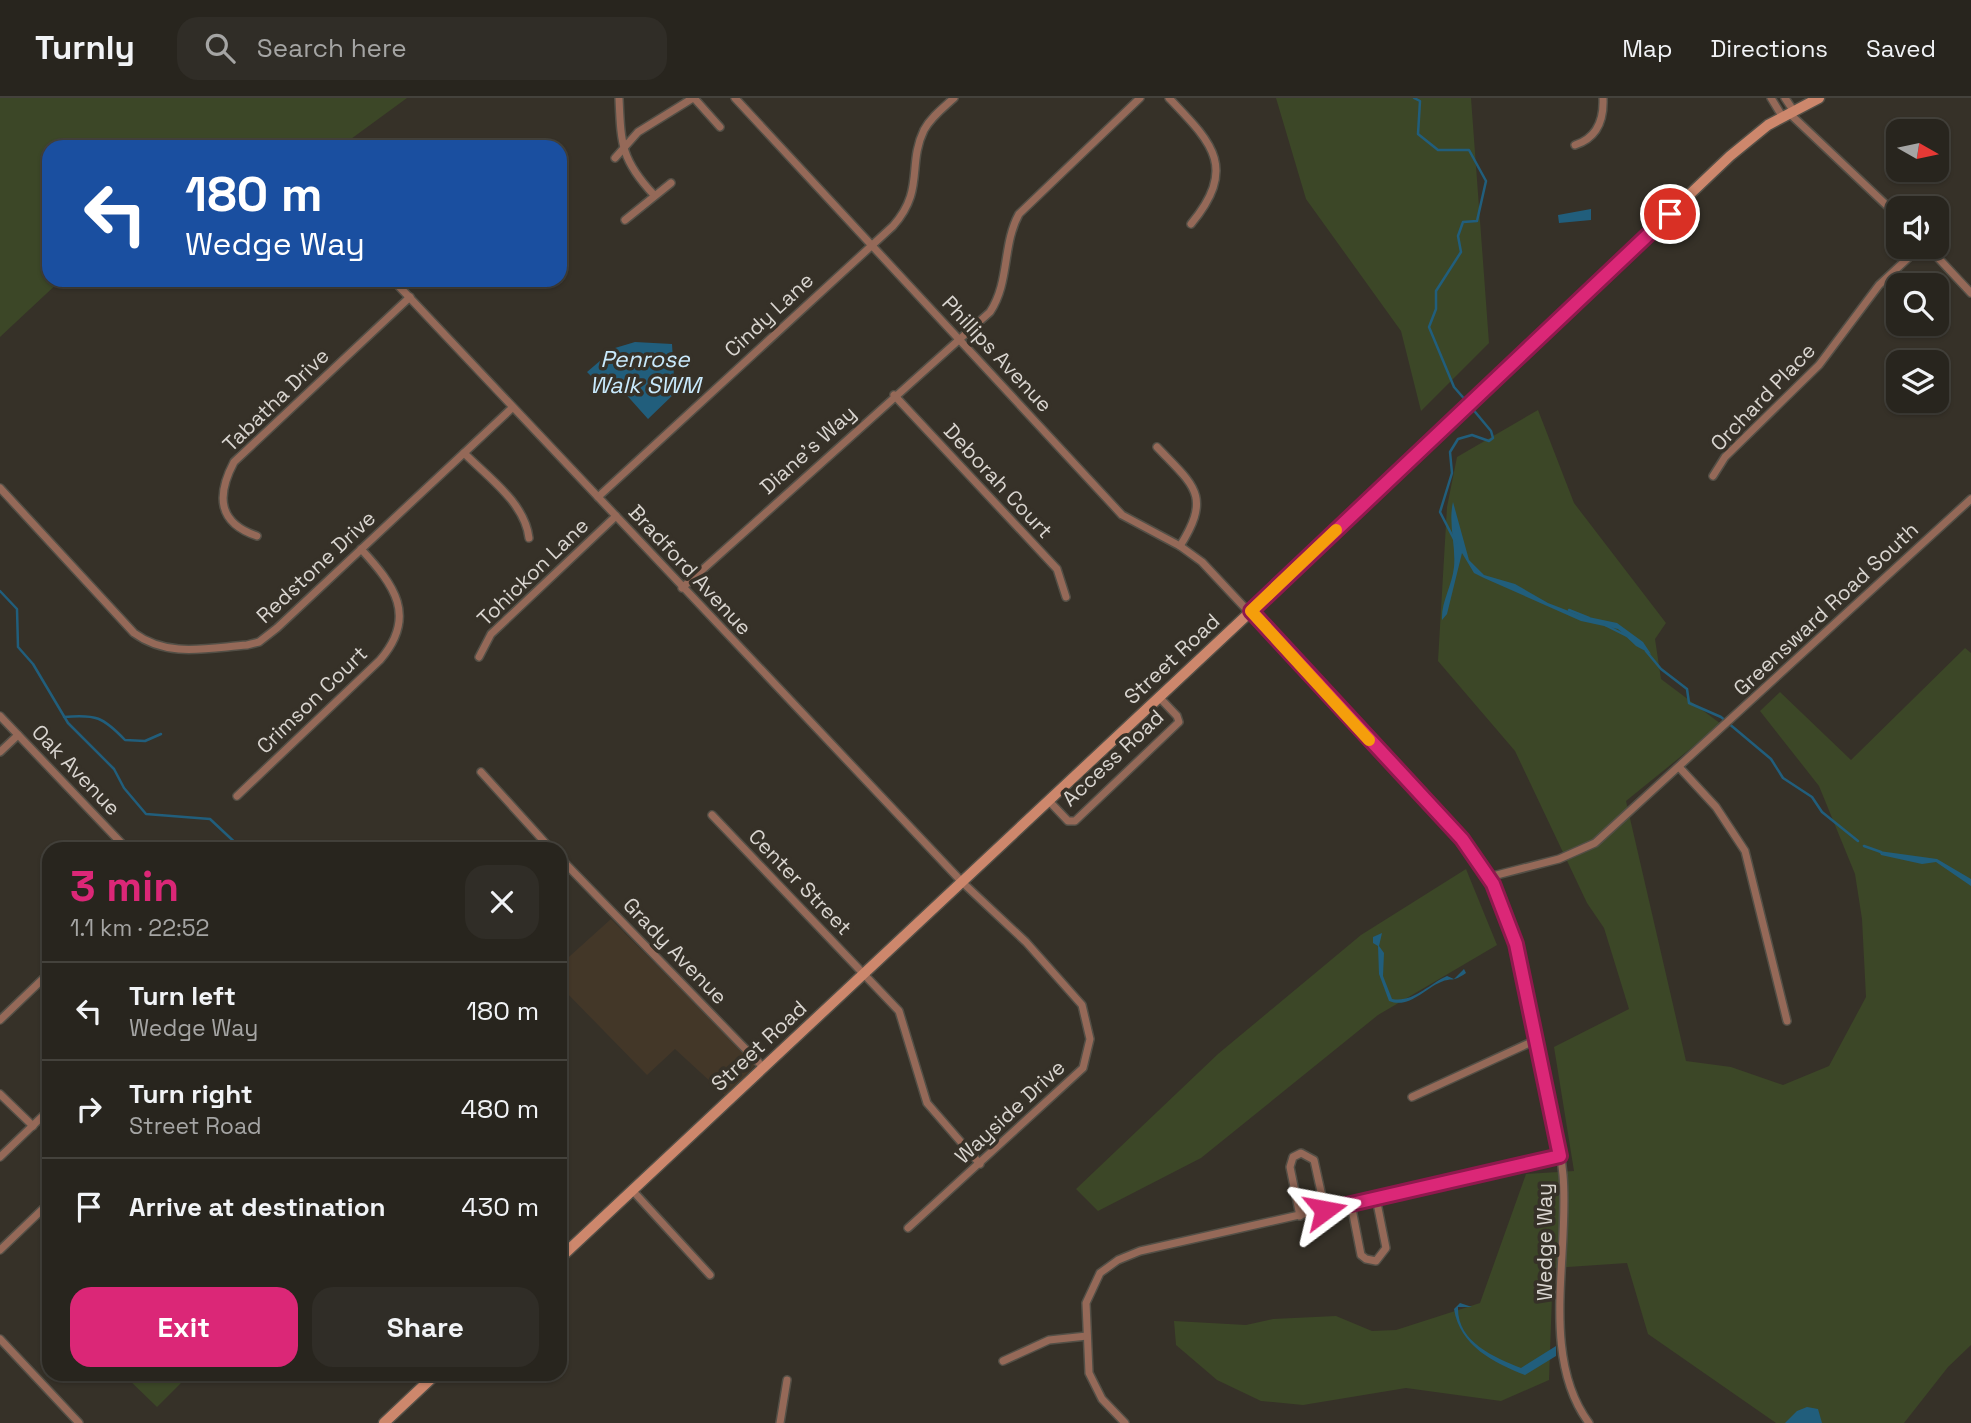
<!DOCTYPE html>
<html lang="en">
<head>
<meta charset="utf-8">
<style>
	:root { --surface:#28251e; --page:#302d27; --text:#f1f3f6; --muted:#a5a5a4; --line:#44423c; --accent:#db2777 }
	body { margin:0; font-family:"Space Grotesk",sans-serif; background:var(--page); color:var(--text); height:100vh; display:flex; flex-direction:column; font-size:26px; white-space:nowrap }
	* { box-sizing:border-box; margin:0 }
	p { font-size:23px; color:var(--muted) }
	.icon { flex:none; width:38px; height:38px; fill:none; stroke:currentColor; stroke-width:2; stroke-linecap:round; stroke-linejoin:round }
	.map { position:relative; flex:1; overflow:hidden }
	.drawer { position:absolute; left:42px; top:744px; width:525px; height:539px; display:flex; flex-direction:column; background:var(--surface); border-radius:21px; box-shadow:0 2px 5px #0004,0 0 0 2px var(--line) }
	.drawer>* { flex:none }
	.hud { position:absolute; left:42px; top:42px; width:525px; height:147px; border-radius:21px; box-shadow:0 2px 5px #0004,0 0 0 2px var(--line); background:#1a4fa0; color:#fff; overflow:hidden }
	.needle { width:46px; rotate:99deg }
	.controls { position:absolute; left:1886px; top:21px; display:grid; gap:14px }
	.controls a { display:grid; place-items:center; width:63px; height:63px; border-radius:14px; background:var(--surface); box-shadow:0 2px 5px #0004,0 0 0 2px var(--line); font-size:35px }
	.pin { position:absolute; display:grid; place-items:center; width:60px; height:60px; color:#fff; margin:-30px; border:4px solid #fff; border-radius:50%; box-shadow:0 2px 7px #0007 }
	.me { position:absolute; width:77px; margin:-38px; rotate:77deg; stroke-linejoin:round; filter:drop-shadow(0 0 5px #0008) }
	.turn { display:flex; align-items:center; gap:24px; height:147px; padding:0 28px; font-size:32px }
	.turn .icon { width:91px; height:91px; stroke-width:2.5 }
	.turn b { display:block; font-size:49px; line-height:60px }
	.round { display:grid; place-items:center; flex:none; width:74px; height:74px; border-radius:21px; background:var(--page) }
	.head { display:flex; align-items:center; justify-content:space-between; height:119px; padding:0 28px }
	h1 { font-size:42px; font-weight:700; line-height:52px; color:var(--accent) }
	.primary-button { display:flex; gap:14px; margin-top:auto; padding:14px 28px }
	.primary-button a { flex:1; height:80px; border-radius:21px; background:var(--accent); color:#fff; font-size:28px; font-weight:700; line-height:80px; text-align:center }
	.primary-button a+a { background:var(--page); color:var(--text) }
	ul { padding:0; list-style:none }
	li { display:flex; align-items:center; gap:21px; height:98px; padding:0 28px; border-top:2px solid var(--line) }
	li div { flex:1 }
	li b { display:block; font-size:26px }
	li em { font-style:normal }
	header { display:flex; align-items:center; gap:42px; box-sizing:border-box; height:98px; padding:0 35px; background:var(--surface); border-bottom:2px solid var(--line) }
	header strong { font-size:33px }
	nav { display:flex; gap:38px; margin-inline-start:auto; font-size:24px }
	.search { width:490px; height:63px; background:var(--page); display:flex; align-items:center; gap:18px; box-sizing:border-box; padding:0 24px; border-radius:21px; color:var(--muted); font-size:26px }
	.map>svg:first-child { display:block }
	.industrial { fill:#433728 }
	.green { fill:#3c4727 }
	.water { fill:#215e7c }
	.lines { fill:none; stroke-linecap:round; stroke-linejoin:round }
	.stream { stroke:#215e7c; stroke-width:2.5 }
	.minor-casing { stroke:#534f46; stroke-width:10 }
	.secondary-casing { stroke:#534f46; stroke-width:13 }
	.minor { stroke:#956958; stroke-width:7 }
	.secondary { stroke:#cd876c; stroke-width:10 }
	.route-casing { stroke:#8e194d; stroke-width:18 }
	.route { stroke:#db2777; stroke-width:12 }
	.slow { stroke:#f59e0b; stroke-width:12 }
	.labels { text-anchor:middle; stroke-width:7; stroke-linejoin:round; paint-order:stroke }
	.street-label { font-size:21px; fill:#d9d5d0; stroke:#363128 }
	.water-label { font-size:23px; font-style:italic; fill:#c9eafd; stroke:#363128 }
</style>
</head>
<body>
<header>
<strong>Turnly</strong>
<div class="search"><svg class="icon" aria-label="search" viewBox="0 0 24 24"><circle cx="10" cy="10" r="6"/><path d="M15 15l6 6"/></svg>Search here</div>
<nav><a>Map</a><a>Directions</a><a>Saved</a></nav>
</header>
<div class="map">
<svg width="1971" height="1325" viewBox="0 0 1971 1325">
	<rect width="100%" height="100%" fill="#363128"/>
	<!-- industrial -->
	<polygon class="industrial" points="611,821 756,967 725,997 675,951 647,977 560,888 560,867"/>
	<!-- green -->
	<g class="green">
		<polygon points="0,0 407,0 340,49 49,49 49,182 61,182 0,239"/>
		<polygon points="1276,0 1471,0 1489,245 1421,313 1401,233 1306,101"/>
		<polygon points="1538,312 1574,405 1666,525 1655,541 1661,581 1721,626 1626,703 1686,963 1731,969 1783,987 1829,968 1866,899 1862,821 1855,776 1819,688 1760,613 1780,594 1851,662 1965,550 1971,555 1971,1247 1948,1269 1904,1325 1776,1325 1648,1236 1627,1165 1553,1170 1549,1282 1501,1303 1406,1290 1303,1307 1261,1303 1217,1282 1176,1247 1174,1223 1246,1227 1273,1221 1336,1218 1372,1233 1396,1232 1480,1205 1526,1076 1574,1073 1554,949 1629,911 1604,830 1587,805 1515,653 1438,563 1447,409 1457,359"/>
		<polygon points="1466,771 1497,847 1378,917 1201,1060 1098,1113 1076,1091 1218,956 1361,837"/>
		<polygon points="123,1276 190,1276 157,1309"/>
	</g>
	<!-- water -->
	<g class="water">
		<polygon points="1591,111 1591,122 1559,125 1558,117"/>
		<polygon points="635,244 672,246 675,295 648,321 623,293 604,291 587,274 615,250"/>
		<path d="M1453,404L1469,462L1484,477L1515,486L1548,505L1579,517L1617,525L1643,544L1651,556L1636,548L1618,531L1581,523L1484,480L1474,475L1462,455L1447,516L1442,522C1441,504 1452,488 1454,469C1456,447 1448,426 1453,404Z"/>
		<polygon points="1879,753 1937,761 1971,781 1971,788 1936,764 1922,766 1881,757"/>
		<path d="M1382,835L1379,848L1384,855L1383,878L1392,901C1413,905 1429,886 1447,878L1454,881L1464,871L1466,875C1452,885 1452,879 1441,884C1424,891 1409,911 1389,903L1379,876L1378,848L1373,845V839Z"/>
		<path d="M1460,1205L1472,1209H1458C1457,1244 1494,1259 1521,1270L1556,1248V1258L1525,1277C1494,1265 1460,1248 1454,1211Z"/>
		<polygon points="1807,1309 1818,1311 1822,1325 1785,1325 1797,1313"/>
	</g>
	<g class="lines">
		<!-- stream -->
		<g class="stream">
			<polyline points="1414,0 1420,3 1418,36 1438,52 1469,52 1486,83 1477,123 1463,124 1458,138 1461,154 1436,193 1436,211 1429,229 1454,289 1467,304"/>
			<polyline points="1456,445 1440,414 1452,375 1450,354 1458,341 1472,337 1489,343 1493,340 1491,333 1471,309"/>
			<polyline points="0,493 17,511 18,549 33,566 68,625 114,671 124,690 146,716 210,721 242,751"/>
			<polyline points="1569,512 1589,520"/>
			<polyline points="1605,527 1627,538"/>
			<polyline points="1646,553 1661,571 1687,591 1689,605 1721,619 1771,661 1783,680 1812,699 1822,714 1858,743"/>
			<path d="M64,619C96,616 103,619 125,642L145,643L161,636"/>
			<polyline points="1864,748 1881,754"/>
		</g>
		<defs>
			<g id="minor">
				<path d="M619,0C621,46 621,62 654,97"/>
				<polyline points="694,0 720,29"/>
				<path d="M735,0L1122,417L1180,448L1202,464L1462,741C1474,758 1488,775 1497,793C1521,842 1527,900 1538,952C1547,993 1559,1035 1563,1077C1570,1155 1539,1258 1589,1325"/>
				<path d="M1169,0C1212,45 1238,69 1191,126"/>
				<polyline points="1771,0 1782,18"/>
				<polyline points="1785,0 1793,12"/>
				<polyline points="1789,15 1899,119"/>
				<path d="M1575,47C1597,40 1604,22 1603,0"/>
				<polyline points="615,60 638,34 693,0"/>
				<polyline points="625,122 671,85"/>
				<polyline points="1928,149 1971,195"/>
				<polyline points="393,182 962,784 1026,844 1082,907 1090,941 1083,970 908,1130"/>
				<polyline points="894,297 1057,471 1066,499"/>
				<path d="M1157,349C1194,388 1212,397 1180,448"/>
				<path d="M464,355C488,379 525,405 529,440"/>
				<polyline points="1713,378 1725,359 1819,267 1879,187 1920,149"/>
				<path d="M0,390L134,535C168,560 207,550 247,547L259,544L277,530L512,310"/>
				<path d="M598,399L893,128C925,92 907,67 924,32C931,19 943,10 954,0"/>
				<path d="M257,438C218,425 216,398 234,364L410,199"/>
				<path d="M682,490L990,214C1010,184 1002,147 1019,116L1140,0"/>
				<polyline points="479,559 491,536 616,418"/>
				<polyline points="0,618 127,751"/>
				<polyline points="0,654 18,637"/>
				<polyline points="1679,669 1716,709 1745,753 1787,923"/>
				<polyline points="481,674 551,751"/>
				<path d="M237,698L380,562C418,518 394,487 361,451"/>
				<polyline points="1049,703 1068,723 1075,723 1179,624 1177,618 1159,599"/>
				<polyline points="712,717 899,913 927,1005 980,1066"/>
				<polyline points="560,760 764,970"/>
				<polyline points="1489,779 1559,761 1595,745 1971,401"/>
				<polyline points="0,922 49,875"/>
				<polyline points="0,996 33,1028"/>
				<polyline points="1412,999 1536,942"/>
				<polyline points="0,1059 49,1012"/>
				<polyline points="632,1092 710,1177"/>
				<polyline points="1351,1106 1361,1157 1366,1161 1376,1163 1386,1150 1376,1100"/>
				<polyline points="1300,1118 1290,1069 1293,1059 1301,1055 1314,1062 1325,1112"/>
				<polyline points="0,1152 49,1105"/>
				<polyline points="0,1241 79,1325"/>
				<polyline points="1003,1263 1049,1242 1087,1238"/>
				<polyline points="780,1325 787,1282"/>
				<polyline points="1125,1325 1102,1301 1089,1275 1086,1205 1100,1175 1118,1162 1140,1153 1560,1058"/>
			</g>
			<g id="secondary">
				<polyline points="560,1160 1278,488 1730,58 1768,27 1819,0"/>
				<polyline points="384,1325 436,1276"/>
			</g>
		</defs>
		<!-- minor casing -->
		<use href="#minor" class="minor-casing"/>
		<!-- secondary casing -->
		<use href="#secondary" class="secondary-casing"/>
		<!-- minor -->
		<use href="#minor" class="minor"/>
		<!-- secondary -->
		<use href="#secondary" class="secondary"/>
	</g>
	<g class="lines">
		<defs>
			<polyline id="route" points="1325,1112 1560,1058 1516,846 1493,786 1462,741 1251,513 1670,116"/>
		</defs>
		<!-- route casing -->
		<use href="#route" class="route-casing"/>
		<!-- route -->
		<use href="#route" class="route"/>
		<!-- slow -->
		<polyline class="slow" points="1336,432 1251,513 1369,642"/>
	</g>
	<g class="labels">
		<!-- street labels -->
		<g class="street-label">
			<text transform="translate(769 217) rotate(-43)" y="7">Cindy Lane</text>
			<text transform="translate(997 256) rotate(47)" y="7">Phillips Avenue</text>
			<text transform="translate(1763 299) rotate(-46)" y="7">Orchard Place</text>
			<text transform="translate(276 302) rotate(-44)" y="7">Tabatha Drive</text>
			<text transform="translate(808 352) rotate(-42)" y="7">Diane's Way</text>
			<text transform="translate(998 383) rotate(47)" y="7">Deborah Court</text>
			<text transform="translate(316 469) rotate(-43)" y="7">Redstone Drive</text>
			<text transform="translate(690 472) rotate(47)" y="7">Bradford Avenue</text>
			<text transform="translate(533 474) rotate(-44)" y="7">Tohickon Lane</text>
			<text transform="translate(1826 511) rotate(-43)" y="7">Greensward Road South</text>
			<text transform="translate(1172 561) rotate(-43)" y="7">Street Road</text>
			<text transform="translate(312 602) rotate(-44)" y="7">Crimson Court</text>
			<text transform="translate(1113 660) rotate(-43)" y="7">Access Road</text>
			<text transform="translate(76 672) rotate(46)" y="7">Oak Avenue</text>
			<text transform="translate(800 784) rotate(46)" y="7">Center Street</text>
			<text transform="translate(675 853) rotate(46)" y="7">Grady Avenue</text>
			<text transform="translate(759 948) rotate(-43)" y="7">Street Road</text>
			<text transform="translate(1010 1014) rotate(-43)" y="7">Wayside Drive</text>
			<text transform="translate(1545 1144) rotate(-90)" y="7">Wedge Way</text>
		</g>
		<!-- water labels -->
		<g class="water-label">
			<text x="645" y="269">Penrose<tspan x="645" dy="26">Walk SWM</tspan></text>
		</g>
	</g>
</svg>
<div class="controls">
<a><svg class="needle" viewBox="-14 -14 28 28"><path d="M0-13l5 13h-10z" fill="#e53935"/><path d="M0 13l5-13h-10z" fill="#a5a5a4"/></svg></a>
<a><svg class="icon" aria-label="sound" viewBox="0 0 24 24"><path d="M4 9h4l5-4v14l-5-4H4zM17 9q2 3 0 6"/></svg></a>
<a><svg class="icon" aria-label="search" viewBox="0 0 24 24"><circle cx="10" cy="10" r="6"/><path d="M15 15l6 6"/></svg></a>
<a><svg class="icon" aria-label="layers" viewBox="0 0 24 24"><path d="M12 4l9 5-9 5-9-5zM3 14l9 5 9-5"/></svg></a>
</div>
<div class="pin" style="left:1670px;top:116px;background:#d93025"><svg class="icon" aria-label="arrive" viewBox="0 0 24 24"><path d="M6 21V4h12l-3 4 3 4H6"/></svg></div>
<svg class="me" style="left:1325px;top:1112px" viewBox="-20 -20 40 40"><path d="M0-17L14 15 0 8-14 15z" fill="#db2777" stroke="#fff" stroke-width="4"/></svg>
<div class="hud">
<div class="turn"><svg class="icon" aria-label="left" viewBox="0 0 24 24"><path d="M17 20v-9H6M10 6l-5 5 5 5"/></svg><div><b>180 m</b>Wedge Way</div></div>
</div>
<section class="drawer">
<div class="head"><div><h1>3 min</h1><p>1.1 km · 22:52</p></div><a class="round"><svg class="icon" aria-label="close" viewBox="0 0 24 24"><path d="M6 6l12 12M18 6L6 18"/></svg></a></div>
<ul>
<li><svg class="icon" aria-label="left" viewBox="0 0 24 24"><path d="M17 20v-9H6M10 6l-5 5 5 5"/></svg><div><b>Turn left</b><p>Wedge Way</p></div><em>180 m</em></li>
<li><svg class="icon" aria-label="right" viewBox="0 0 24 24"><path d="M7 20v-9h11M14 6l5 5-5 5"/></svg><div><b>Turn right</b><p>Street Road</p></div><em>480 m</em></li>
<li><svg class="icon" aria-label="arrive" viewBox="0 0 24 24"><path d="M6 21V4h12l-3 4 3 4H6"/></svg><div><b>Arrive at destination</b></div><em>430 m</em></li>
</ul>
<div class="primary-button"><a>Exit</a><a>Share</a></div>
</section>
</div>
</body>
</html>
